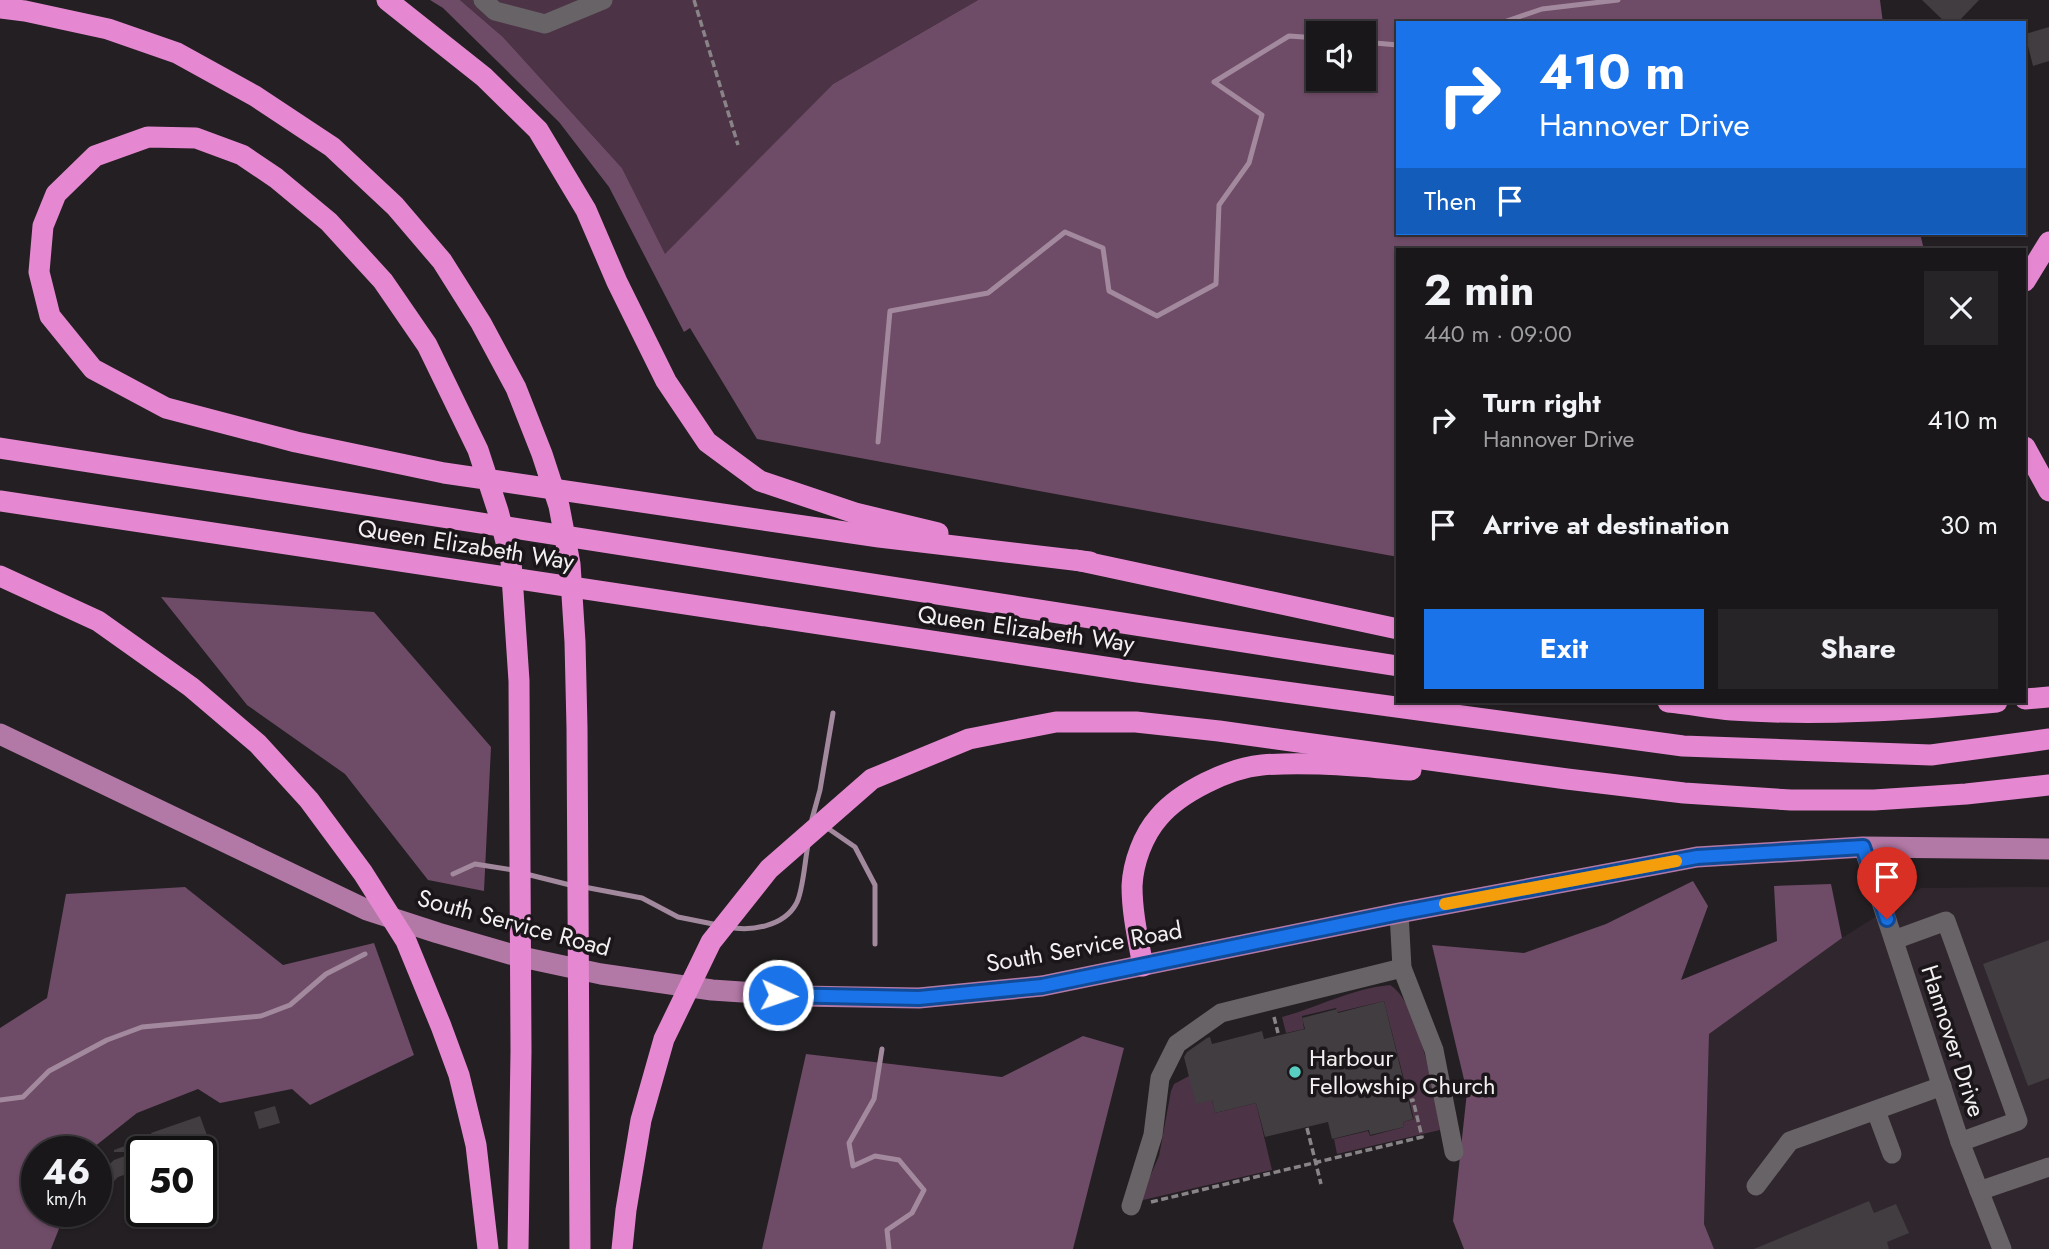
<!DOCTYPE html>
<html lang="en">
<head>
<meta charset="utf-8">
<style>
	:root { --surface:#1a171a; --page:#272427; --text:#f1f3f6; --muted:#9f9fa2; --line:#383639; --accent:#1a73e8 }
	body { margin:0; font-family:Jost,sans-serif; background:var(--page); color:var(--text); height:100vh; display:flex; flex-direction:column; font-size:26px; white-space:nowrap }
	* { box-sizing:border-box; margin:0 }
	p { font-size:23px; color:var(--muted) }
	.icon { flex:none; width:38px; height:38px; fill:none; stroke:currentColor; stroke-width:2; stroke-linecap:round; stroke-linejoin:round }
	.map { position:relative; flex:1; overflow:hidden }
	.details { position:absolute; left:1396px; top:248px; width:630px; height:455px; display:flex; flex-direction:column; background:var(--surface); border-radius:0px; box-shadow:0 2px 5px #0004,0 0 0 2px var(--line) }
	.details>* { flex:none }
	.guide { position:absolute; left:1396px; top:21px; width:630px; height:214px; border-radius:0px; box-shadow:0 2px 5px #0004,0 0 0 2px var(--line); background:#1a73e8; color:#fff; overflow:hidden }
	.tools { position:absolute; left:1306px; top:21px; display:grid; gap:14px }
	.tools a { display:grid; place-items:center; width:70px; height:70px; border-radius:0px; background:var(--surface); box-shadow:0 2px 5px #0004,0 0 0 2px var(--line); font-size:35px }
	.speed { position:absolute; left:21px; top:1136px; display:flex; gap:14px; font-size:35px; font-weight:700; text-align:center }
	.speed>* { display:grid; place-content:center; width:91px; height:91px; border-radius:50%; background:var(--surface); box-shadow:0 2px 5px #0004,0 0 0 2px var(--line); line-height:1 }
	.speed small { font-size:18px; font-weight:400 }
	.speed .limit { border:4px solid #111; border-radius:10px; background:#fff; color:#111 }
	.pin { position:absolute; display:grid; place-items:center; width:60px; height:60px; color:#fff; margin:-72px -30px; border-radius:50% 50% 50% 0; rotate:-45deg; box-shadow:0 0 7px #0007 }
	.pin .icon { rotate:45deg }
	.me { position:absolute; width:77px; margin:-38px; rotate:93deg; stroke-linejoin:round; filter:drop-shadow(0 0 5px #0008) }
	.turn { display:flex; align-items:center; gap:24px; height:147px; padding:0 28px; font-size:32px }
	.turn .icon { width:91px; height:91px; stroke-width:2.5 }
	.turn b { display:block; font-size:49px; line-height:60px }
	.then { display:flex; align-items:center; height:66px; padding:0 28px; background:#0003; gap:14px; font-size:26px }
	.round { display:grid; place-items:center; flex:none; width:74px; height:74px; border-radius:0px; background:var(--page) }
	.overview { display:flex; align-items:center; justify-content:space-between; height:119px; padding:0 28px }
	h1 { font-size:42px; font-weight:700; line-height:52px }
	.primary-button { display:flex; gap:14px; margin-top:auto; padding:14px 28px }
	.primary-button a { flex:1; height:80px; border-radius:0px; background:var(--accent); color:#fff; font-size:28px; font-weight:700; line-height:80px; text-align:center }
	.primary-button a+a { background:var(--page); color:var(--text) }
	ul { padding:0; list-style:none }
	li { display:flex; align-items:center; gap:21px; height:105px; padding:0 28px }
	li div { flex:1 }
	li b { display:block; font-size:26px }
	li em { font-style:normal }
	.map>svg:first-child { display:block }
	.built { fill:#30272e }
	.green { fill:#4c3346 }
	.forest { fill:#6e4b66; fill-rule:evenodd }
	.lines { fill:none; stroke-linecap:round; stroke-linejoin:round }
	.stream { stroke:#a3899d; stroke-width:5 }
	.building { fill:#413d40 }
	.path { stroke:#888487; stroke-width:3.5; stroke-dasharray:7 3.5; stroke-linecap:butt }
	.minor { stroke:#686366; stroke-width:19 }
	.major { stroke:#b379a6; stroke-width:21 }
	.highway { stroke:#e588d1; stroke-width:21 }
	.route-casing { stroke:#114b97; stroke-width:18 }
	.route { stroke:#1a73e8; stroke-width:12 }
	.slow { stroke:#f59e0b; stroke-width:12 }
	.poi-dot { fill:#57cec1; stroke:#1a1619; stroke-width:2.5 }
	.labels { text-anchor:middle; stroke-width:7; stroke-linejoin:round; paint-order:stroke }
	.street-label { font-size:24px; fill:#f3f0f2; stroke:#1a1619 }
	.poi-label { font-size:24px; fill:#f3f0f2; stroke:#1a1619; text-anchor:start }
</style>
</head>
<body>
<div class="map">
<svg width="2049" height="1249" viewBox="0 0 2049 1249">
	<rect width="100%" height="100%" fill="#231f22"/>
	<!-- built -->
	<polygon class="built" points="2049,887 2049,1249 1714,1249 1704,1224 1709,1034 1842,938 1921,888"/>
	<!-- green -->
	<g class="green">
		<polygon points="460,0 978,0 833,84 665,255 622,168 503,37"/>
		<path d="M1390,985C1419,1002 1435,1097 1440,1130L1337,1154L1334,1139L1368,1131L1370,1136L1404,1127L1403,1122L1414,1119L1384,1001L1338,1012L1336,1008L1302,1016L1304,1029L1286,1033L1282,1017C1319,1007 1350,989 1390,985Z"/>
		<polygon points="1189,1076 1212,1100 1215,1113 1256,1103 1272,1170 1139,1201 1159,1156 1171,1091 1174,1084"/>
	</g>
	<!-- forest -->
	<g class="forest">
		<path d="M430,0H460L503,37L622,168L665,254L833,84L978,0H1880L1883,23H1398V233H1920L1924,250H1398V557L757,439L690,328L684,332L609,187L559,122L443,8ZM1318,33H1363V79H1318Z"/>
		<polygon points="161,597 374,612 491,747 484,891 428,880 345,774 247,705"/>
		<polygon points="1693,881 1708,906 1681,980 1777,941 1774,886 1831,884 1842,938 1709,1034 1704,1224 1714,1249 1464,1249 1453,1221 1467,1092 1432,945 1524,953 1606,924"/>
		<polygon points="185,887 283,965 374,943 414,1055 310,1105 292,1089 220,1103 198,1089 137,1113 89,1151 37,1152 37,1211 66,1211 51,1249 0,1249 0,1028 47,998 66,894"/>
		<polygon points="1083,1036 1124,1048 1073,1249 762,1249 806,1054 1002,1077"/>
	</g>
	<g class="lines">
		<!-- stream -->
		<g class="stream">
			<polyline points="1501,23 1542,9 1618,0"/>
			<polyline points="1363,42 1398,45"/>
			<polyline points="878,442 890,311 988,293 1065,232 1103,248 1109,291 1157,316 1216,284 1219,205 1249,163 1262,115 1214,82 1289,36 1318,38"/>
			<polyline points="815,820 812,819 820,790 833,713"/>
			<polyline points="826,827 855,847 875,885 875,944"/>
			<polyline points="453,874 475,864 513,870"/>
			<polyline points="526,874 574,886"/>
			<polyline points="584,887 642,898 678,917 718,925"/>
			<path d="M728,927C751,932 784,926 796,904C803,893 805,859 808,845"/>
			<polyline points="882,1049 874,1099 849,1143 853,1166 875,1156 899,1160 924,1190 912,1213 887,1230 889,1249"/>
			<polyline points="0,1100 23,1097 49,1071 107,1040 142,1027 261,1016 290,1005 326,974 365,954"/>
		</g>
	</g>
	<!-- building -->
	<g class="building">
		<polygon points="1922,0 1979,0 1957,23 1946,23"/>
		<polygon points="2049,27 2049,61 2033,66 2025,34"/>
		<polygon points="2049,940 2049,1078 2028,1086 1983,964"/>
		<polygon points="1384,1001 1413,1119 1403,1122 1404,1127 1370,1135 1369,1130 1332,1139 1328,1122 1265,1137 1256,1103 1215,1113 1212,1100 1196,1104 1184,1057 1187,1052 1207,1038 1210,1037 1212,1044 1262,1031 1264,1039 1305,1029 1302,1018 1337,1009 1338,1013"/>
		<polygon points="275,1106 280,1123 259,1129 254,1112"/>
		<polygon points="200,1116 213,1152 142,1152 142,1169 118,1177 103,1192 96,1185 96,1177 114,1160 136,1152 114,1152 114,1150 152,1136 151,1133"/>
		<polygon points="1869,1201 1874,1213 1896,1204 1909,1233 1887,1242 1889,1249 1754,1249"/>
	</g>
	<g class="lines">
		<!-- path -->
		<g class="path">
			<polyline points="694,0 738,145"/>
			<polyline points="1274,1017 1278,1033"/>
			<polyline points="1307,1128 1321,1184"/>
			<polyline points="1151,1202 1422,1137 1413,1100 1410,1101"/>
		</g>
		<!-- minor -->
		<g class="minor">
			<polyline points="483,0 495,11 545,24 603,0"/>
			<polyline points="1863,847 1960,1142 2002,1249"/>
			<polyline points="1399,913 1402,968 1434,1050 1454,1152"/>
			<polyline points="1894,940 1946,921 2018,1121 1960,1142"/>
			<polyline points="1876,1111 1892,1154"/>
			<polyline points="1756,1186 1790,1141 1942,1086"/>
			<polyline points="1979,1191 2049,1167"/>
			<polyline points="1131,1206 1153,1135 1160,1078 1177,1044 1221,1013 1402,968"/>
		</g>
		<!-- major -->
		<polyline class="major" points="0,734 367,910 438,933 517,956 601,974 712,990 800,996 919,998 1042,986 1399,913 1697,857 1863,847 2049,849"/>
		<!-- highway -->
		<g class="highway">
			<polyline points="387,0 484,77 538,130 586,210 617,282 666,381 707,442 760,481 855,513 938,533"/>
			<polyline points="0,8 25,11 108,29 177,53 255,96 332,147 395,206 442,261 481,323 516,388 542,454 559,506 570,564 575,642 577,728 580,1249"/>
			<polyline points="2025,281 2049,242"/>
			<polyline points="2025,447 2049,491"/>
			<polyline points="0,448 1398,666"/>
			<polyline points="0,501 1138,672 1683,746 1931,755 2049,739"/>
			<polyline points="1076,560 1398,629"/>
			<polyline points="0,576 98,621 191,687 258,744 309,800 363,873 406,941 441,1026 459,1075 476,1145 488,1249"/>
			<polyline points="2025,699 2049,697"/>
			<path d="M1668,702C1689,704 1711,708 1732,710C1820,716 1909,710 1997,702"/>
			<path d="M1143,966C1138,939 1132,913 1132,886C1133,863 1143,835 1159,817C1180,792 1229,768 1262,765C1311,761 1362,767 1411,770"/>
			<polyline points="518,1249 521,1051 519,681 511,561 498,511 478,450 427,345 383,281 329,222 276,178 242,155 196,138 148,137 95,156 56,194 43,226 39,272 50,316 93,369 166,408 296,442 444,473 879,537 1090,562"/>
			<polyline points="622,1249 626,1210 641,1120 664,1039 711,942 769,869 872,779 969,739 1056,722 1136,722 1219,731 1567,779 1684,793 1791,800 1874,800 1966,794 2049,785"/>
		</g>
	</g>
	<g class="lines">
		<defs>
			<polyline id="route" points="778,995 919,998 1042,986 1399,913 1697,857 1863,847 1887,919"/>
		</defs>
		<!-- route casing -->
		<use href="#route" class="route-casing"/>
		<!-- route -->
		<use href="#route" class="route"/>
		<!-- slow -->
		<polyline class="slow" points="1445,904 1676,861"/>
	</g>
	<!-- markers -->
	<circle class="poi-dot" cx="1295" cy="1072" r="7"/>
	<g class="labels">
		<!-- street labels -->
		<g class="street-label">
			<text transform="translate(466 545) rotate(9)" y="8">Queen Elizabeth Way</text>
			<text transform="translate(1026 629) rotate(8)" y="8">Queen Elizabeth Way</text>
			<text transform="translate(514 923) rotate(15)" y="8">South Service Road</text>
			<text transform="translate(1084 947) rotate(-10)" y="8">South Service Road</text>
			<text transform="translate(1953 1041) rotate(72)" y="8">Hannover Drive</text>
		</g>
		<!-- poi labels -->
		<g class="poi-label">
			<text x="1309" y="1066">Harbour<tspan x="1309" dy="28">Fellowship Church</tspan></text>
		</g>
	</g>
</svg>
<div class="tools">
<a><svg class="icon" aria-label="sound" viewBox="0 0 24 24"><path d="M4 9h4l5-4v14l-5-4H4zM17 9q2 3 0 6"/></svg></a>
</div>
<div class="speed"><div>46<small>km/h</small></div><div class="limit">50</div></div>
<div class="pin" style="left:1887px;top:919px;background:#d93025"><svg class="icon" aria-label="arrive" viewBox="0 0 24 24"><path d="M6 21V4h12l-3 4 3 4H6"/></svg></div>
<svg class="me" style="left:778px;top:995px" viewBox="-20 -20 40 40"><circle r="17" fill="#1a73e8" stroke="#fff" stroke-width="3"/><path d="M0-11L8 9 0 5-8 9z" fill="#fff"/></svg>
<div class="guide">
<div class="turn"><svg class="icon" aria-label="right" viewBox="0 0 24 24"><path d="M7 20v-9h11M14 6l5 5-5 5"/></svg><div><b>410 m</b>Hannover Drive</div></div>
<div class="then">Then<svg class="icon" aria-label="arrive" viewBox="0 0 24 24"><path d="M6 21V4h12l-3 4 3 4H6"/></svg></div>
</div>
<section class="details">
<div class="overview"><div><h1>2 min</h1><p>440 m · 09:00</p></div><a class="round"><svg class="icon" aria-label="close" viewBox="0 0 24 24"><path d="M6 6l12 12M18 6L6 18"/></svg></a></div>
<ul>
<li><svg class="icon" aria-label="right" viewBox="0 0 24 24"><path d="M7 20v-9h11M14 6l5 5-5 5"/></svg><div><b>Turn right</b><p>Hannover Drive</p></div><em>410 m</em></li>
<li><svg class="icon" aria-label="arrive" viewBox="0 0 24 24"><path d="M6 21V4h12l-3 4 3 4H6"/></svg><div><b>Arrive at destination</b></div><em>30 m</em></li>
</ul>
<div class="primary-button"><a>Exit</a><a>Share</a></div>
</section>
</div>
</body>
</html>
